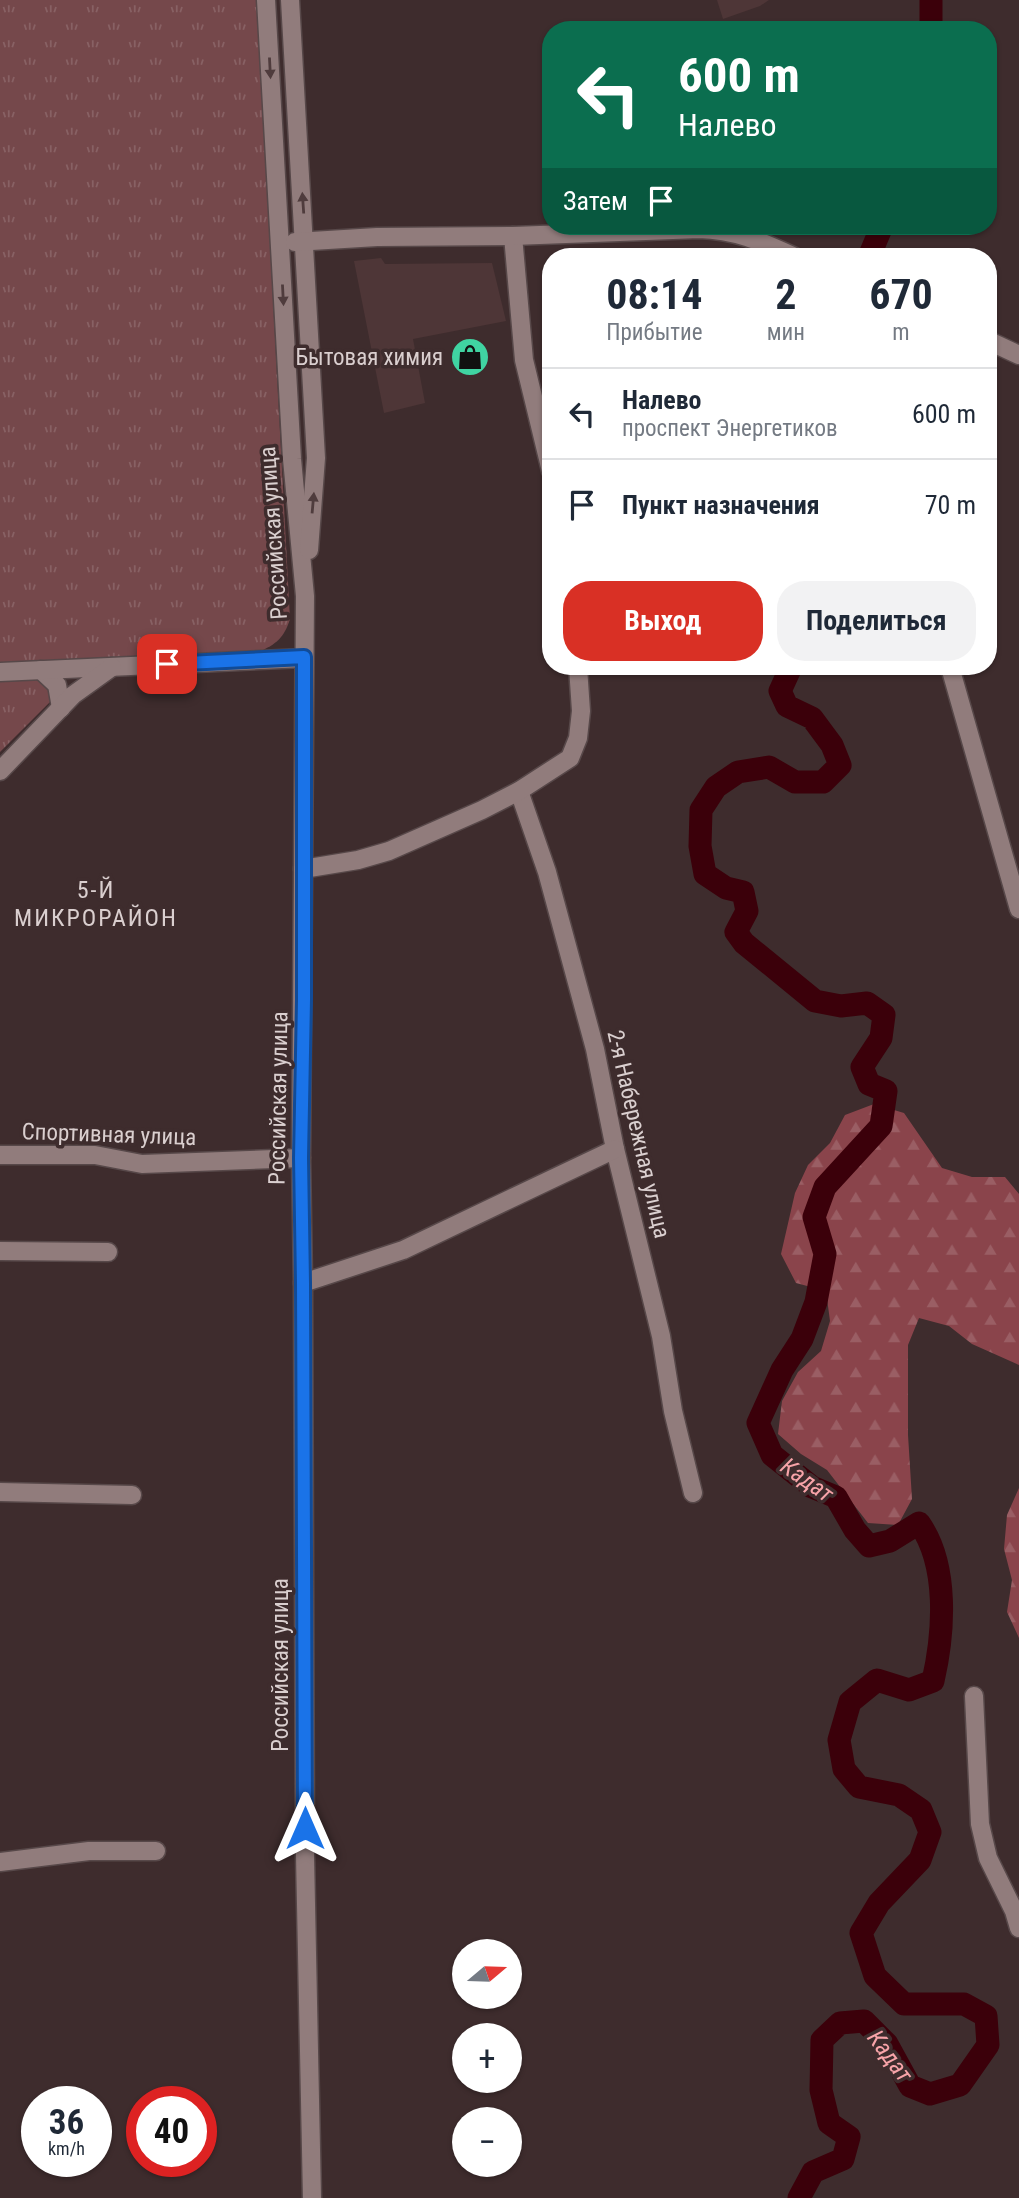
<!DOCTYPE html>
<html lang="ru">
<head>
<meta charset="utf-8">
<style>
	:root { --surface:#fff; --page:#f2f2f3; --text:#1f2937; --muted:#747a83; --line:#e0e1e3; --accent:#d93025 }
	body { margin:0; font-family:"Roboto Condensed",sans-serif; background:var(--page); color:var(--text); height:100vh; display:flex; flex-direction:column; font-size:26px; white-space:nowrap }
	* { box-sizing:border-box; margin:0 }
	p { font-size:23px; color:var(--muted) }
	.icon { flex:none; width:38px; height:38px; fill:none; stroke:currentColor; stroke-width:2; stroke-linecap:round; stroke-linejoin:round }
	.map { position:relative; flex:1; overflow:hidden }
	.sheet { position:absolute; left:542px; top:248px; width:455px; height:427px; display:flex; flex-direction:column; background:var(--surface); border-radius:28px; box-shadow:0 2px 5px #0004 }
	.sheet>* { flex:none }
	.hud { position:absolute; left:542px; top:21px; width:455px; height:214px; border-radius:28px; box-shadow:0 2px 5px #0004; background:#0b6e4f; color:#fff; overflow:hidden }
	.needle { width:46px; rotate:71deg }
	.buttons { position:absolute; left:452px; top:1939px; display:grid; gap:14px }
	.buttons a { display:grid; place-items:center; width:70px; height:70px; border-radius:50%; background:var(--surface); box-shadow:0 2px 5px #0004; font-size:35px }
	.speed { position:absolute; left:21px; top:2086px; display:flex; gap:14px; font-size:35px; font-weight:700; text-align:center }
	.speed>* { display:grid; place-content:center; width:91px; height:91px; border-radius:50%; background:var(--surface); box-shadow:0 2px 5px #0004; line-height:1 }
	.speed small { font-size:18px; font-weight:400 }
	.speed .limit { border:10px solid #d22; background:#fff; color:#111 }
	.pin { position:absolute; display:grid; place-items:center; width:60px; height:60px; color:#fff; margin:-30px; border-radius:14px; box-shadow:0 4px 10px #0006 }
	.me { position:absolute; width:77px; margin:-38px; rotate:0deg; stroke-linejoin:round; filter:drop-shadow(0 0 5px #0008) }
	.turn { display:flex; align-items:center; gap:24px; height:147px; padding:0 21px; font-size:32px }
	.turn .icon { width:91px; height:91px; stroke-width:2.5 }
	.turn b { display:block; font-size:49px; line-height:60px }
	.then { display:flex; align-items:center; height:66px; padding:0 21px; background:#0003; gap:14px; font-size:26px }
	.eta { display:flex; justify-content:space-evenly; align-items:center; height:119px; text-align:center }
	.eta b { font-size:42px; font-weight:700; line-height:49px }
	.action { display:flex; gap:14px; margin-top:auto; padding:14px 21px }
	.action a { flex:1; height:80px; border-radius:28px; background:var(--accent); color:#fff; font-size:28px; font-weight:700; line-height:80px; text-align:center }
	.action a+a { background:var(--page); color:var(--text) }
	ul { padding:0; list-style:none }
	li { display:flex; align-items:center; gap:21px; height:91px; padding:0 21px; border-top:2px solid var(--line) }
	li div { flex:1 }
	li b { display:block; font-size:26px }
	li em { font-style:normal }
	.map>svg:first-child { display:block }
	.built { fill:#4e3637 }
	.forest { fill:url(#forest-firs) }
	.park { fill:url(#park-tufts) }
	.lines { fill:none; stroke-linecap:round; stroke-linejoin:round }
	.river { stroke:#3b000a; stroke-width:23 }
	.minor-casing { stroke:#574849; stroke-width:21 }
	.minor { stroke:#917c7c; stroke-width:18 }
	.oneway { fill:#4f3c3d }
	.route-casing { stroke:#114b97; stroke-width:18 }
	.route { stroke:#1a73e8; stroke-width:12 }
	.labels { text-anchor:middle; stroke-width:7; stroke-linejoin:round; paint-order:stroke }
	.poi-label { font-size:23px; fill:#dacfcf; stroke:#3e2c2d; text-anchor:end }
	.street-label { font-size:23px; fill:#dacfcf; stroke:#3e2c2d }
	.neighbourhood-label { font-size:24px; letter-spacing:2px; fill:#dacfcf; stroke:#3e2c2d }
	.water-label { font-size:24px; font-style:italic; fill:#f8a4a9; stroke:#3e2c2d }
</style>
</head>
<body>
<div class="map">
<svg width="1019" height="2198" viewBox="0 0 1019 2198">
	<defs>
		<pattern id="forest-firs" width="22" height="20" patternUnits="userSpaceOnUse" patternTransform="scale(1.75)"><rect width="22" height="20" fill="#8a444b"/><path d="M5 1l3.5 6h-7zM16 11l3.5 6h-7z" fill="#9a5e64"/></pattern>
		<pattern id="park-tufts" width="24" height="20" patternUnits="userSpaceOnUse" patternTransform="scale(1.75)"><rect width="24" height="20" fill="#75484b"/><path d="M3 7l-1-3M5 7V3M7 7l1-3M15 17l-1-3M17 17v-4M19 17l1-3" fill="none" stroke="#886164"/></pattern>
	</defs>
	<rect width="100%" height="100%" fill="#3e2c2d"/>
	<!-- built -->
	<g class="built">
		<polygon points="717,0 769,0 760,6 723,19"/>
		<polygon points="381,258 385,264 492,263 506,321 413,339 425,403 384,413 354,261"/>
	</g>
	<!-- forest -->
	<g class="forest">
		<polygon points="874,1104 904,1113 942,1168 972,1177 1005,1177 1019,1194 1019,1365 972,1344 949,1326 919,1318 908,1345 908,1435 912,1499 898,1525 868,1523 827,1470 801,1454 778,1434 782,1401 798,1372 821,1351 830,1321 826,1291 796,1283 781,1254 795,1193 808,1165 830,1143 845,1115"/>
		<polygon points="1019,1488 1019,1638 1007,1612 1012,1580 1004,1549 1007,1515"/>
	</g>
	<!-- park -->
	<g class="park">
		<path d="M0,0H257L290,619C284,638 276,644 259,652L0,666Z"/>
		<polygon points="0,676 39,676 49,688 52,700 0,752"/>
	</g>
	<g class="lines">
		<!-- river -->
		<g class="river">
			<polyline points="931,30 931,0"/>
			<polyline points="869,257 882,226"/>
			<path d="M791,667L780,691L787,706L812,718L832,745L840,765L823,782H795L769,767L738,772L716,787L701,810L700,846L705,874L726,888L743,892L747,911L736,932L744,943L815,1001L841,1006L867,1003L884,1015L881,1038L862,1067L869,1084L886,1091L881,1126L825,1187L814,1217L825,1254L816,1302L802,1339L782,1370L758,1423L772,1455L812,1487L836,1497L855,1530L869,1546L890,1541L919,1523C949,1565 944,1633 933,1681L909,1690L877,1680L850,1702L839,1740L844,1769L859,1787L899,1795L921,1810L930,1832L920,1860L879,1903L861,1933L875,1976L904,2004H964L986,2016L988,2045L960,2085L930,2094L910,2086L887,2044L864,2021L840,2023L822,2040L821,2090L829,2123L849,2137L843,2159L813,2172L799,2198"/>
		</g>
		<defs>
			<g id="minor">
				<polyline points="266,0 292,459 305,596 301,1158 303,1283 305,1855 312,2198"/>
				<polyline points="290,0 316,458 309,550"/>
				<polyline points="513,236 524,360 551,471"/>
				<path d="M295,242L377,237L513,236L699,229C737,230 762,242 795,257"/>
				<polyline points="989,341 1019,355"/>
				<polyline points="950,667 1019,909"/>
				<polyline points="41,670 57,685 61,708"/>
				<polyline points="0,672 304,658"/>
				<polyline points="0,771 73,695 112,667"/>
				<polyline points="519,791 547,872 595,1049 615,1149 661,1336 673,1411 693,1493"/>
				<polyline points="303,869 358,860 389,851 482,810 519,791 570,758 578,738 581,711 578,667"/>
				<polyline points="0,1155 95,1155 142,1164 301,1158"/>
				<polyline points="0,1251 108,1252"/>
				<polyline points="303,1283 403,1250 615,1149"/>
				<polyline points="0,1492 132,1495"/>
				<polyline points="974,1696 980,1824 988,1858 1014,1911 1019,1928"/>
				<polyline points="0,1862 89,1851 156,1851"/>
			</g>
		</defs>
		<!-- minor casing -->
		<use href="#minor" class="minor-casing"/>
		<!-- minor -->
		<use href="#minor" class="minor"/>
	</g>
	<!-- one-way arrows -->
	<defs><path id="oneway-solid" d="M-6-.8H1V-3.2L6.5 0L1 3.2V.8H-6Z" transform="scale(1.75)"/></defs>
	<g class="oneway">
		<use href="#oneway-solid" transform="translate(270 68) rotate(87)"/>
		<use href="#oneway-solid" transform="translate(303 203) rotate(-94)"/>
		<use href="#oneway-solid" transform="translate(283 295) rotate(87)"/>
		<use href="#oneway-solid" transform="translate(313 503) rotate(-85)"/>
	</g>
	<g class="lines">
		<defs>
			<polyline id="route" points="167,664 304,657 304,1000 301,1158 303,1283 305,1828"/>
		</defs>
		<!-- route casing -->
		<use href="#route" class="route-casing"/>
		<!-- route -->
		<use href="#route" class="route"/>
	</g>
	<!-- icons -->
	<defs>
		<symbol id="shop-disc" viewBox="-11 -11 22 22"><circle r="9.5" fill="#40d4a2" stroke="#3e2c2d"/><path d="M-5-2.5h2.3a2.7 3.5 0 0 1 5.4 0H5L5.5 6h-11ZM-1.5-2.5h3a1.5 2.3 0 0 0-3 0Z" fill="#111"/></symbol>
	</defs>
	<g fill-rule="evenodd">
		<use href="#shop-disc" x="448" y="335" width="44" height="44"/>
	</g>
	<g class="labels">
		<!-- poi labels -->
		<g class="poi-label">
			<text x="443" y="365">Бытовая химия</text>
		</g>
		<!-- street labels -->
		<g class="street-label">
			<text transform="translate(273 533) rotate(-94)" y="8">Российская улица</text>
			<text transform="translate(278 1098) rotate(-89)" y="8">Российская улица</text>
			<text transform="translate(109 1134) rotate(2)" y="8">Спортивная улица</text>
			<text transform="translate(639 1134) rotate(77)" y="8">2-я Набережная улица</text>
			<text transform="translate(280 1665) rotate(-90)" y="8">Российская улица</text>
		</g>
		<!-- neighbourhood labels -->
		<g class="neighbourhood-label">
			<text x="96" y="898">5-Й<tspan x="96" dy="28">МИКРОРАЙОН</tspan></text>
		</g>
		<!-- water labels -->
		<g class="water-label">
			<text transform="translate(807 1480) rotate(35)" y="8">Кадат</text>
			<text transform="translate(890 2056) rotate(53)" y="8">Кадат</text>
		</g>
	</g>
</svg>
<div class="buttons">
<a><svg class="needle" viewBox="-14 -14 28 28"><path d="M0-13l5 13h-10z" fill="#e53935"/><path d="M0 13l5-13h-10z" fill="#747a83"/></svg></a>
<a>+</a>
<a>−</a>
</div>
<div class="speed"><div>36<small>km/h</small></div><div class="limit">40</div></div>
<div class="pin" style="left:167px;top:664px;background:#d93025"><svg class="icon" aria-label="arrive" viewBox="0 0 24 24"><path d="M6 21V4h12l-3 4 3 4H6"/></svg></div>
<svg class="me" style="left:305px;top:1828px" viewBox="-20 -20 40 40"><path d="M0-17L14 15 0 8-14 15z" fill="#1a73e8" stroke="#fff" stroke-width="4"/></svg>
<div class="hud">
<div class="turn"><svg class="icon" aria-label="left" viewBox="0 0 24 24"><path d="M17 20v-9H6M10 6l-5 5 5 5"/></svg><div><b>600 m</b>Налево</div></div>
<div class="then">Затем<svg class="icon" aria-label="arrive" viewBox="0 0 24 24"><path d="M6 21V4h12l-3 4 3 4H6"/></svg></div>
</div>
<section class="sheet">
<div class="eta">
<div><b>08:14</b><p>Прибытие</p></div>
<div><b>2</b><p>мин</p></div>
<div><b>670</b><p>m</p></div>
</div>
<ul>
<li><svg class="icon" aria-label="left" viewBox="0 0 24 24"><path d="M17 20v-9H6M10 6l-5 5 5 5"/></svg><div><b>Налево</b><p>проспект Энергетиков</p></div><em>600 m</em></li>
<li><svg class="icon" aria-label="arrive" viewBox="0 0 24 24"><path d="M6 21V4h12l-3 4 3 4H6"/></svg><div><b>Пункт назначения</b></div><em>70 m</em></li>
</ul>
<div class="action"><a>Выход</a><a>Поделиться</a></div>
</section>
</div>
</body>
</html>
